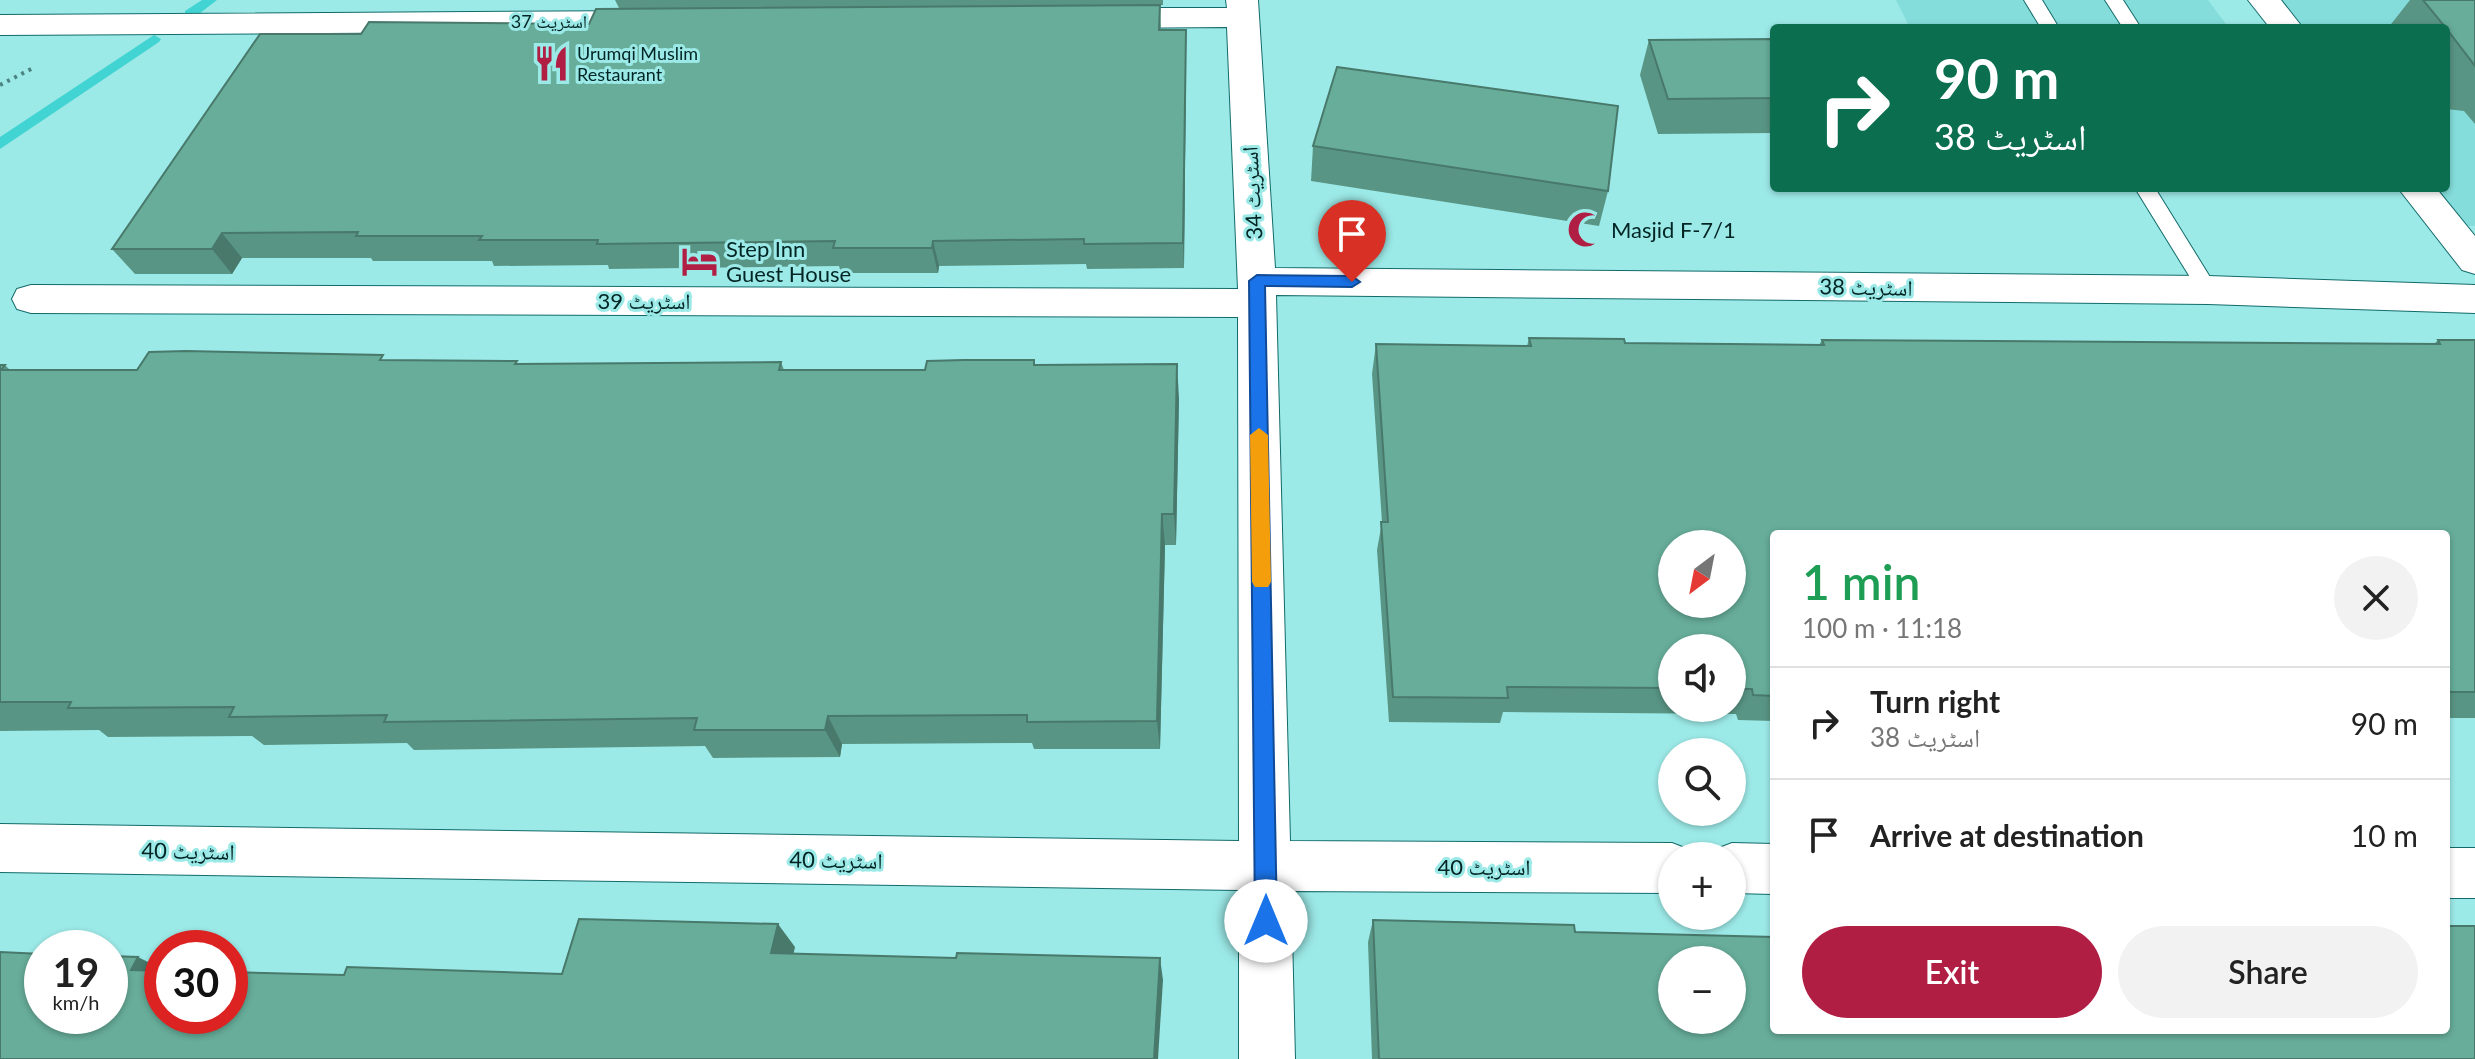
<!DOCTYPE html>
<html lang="en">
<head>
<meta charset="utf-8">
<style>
	:root { --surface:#fff; --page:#f2f2f2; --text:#222; --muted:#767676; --line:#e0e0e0; --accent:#b11e43 }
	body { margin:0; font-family:Lato,"Noto Naskh Arabic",sans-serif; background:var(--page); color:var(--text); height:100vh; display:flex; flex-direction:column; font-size:30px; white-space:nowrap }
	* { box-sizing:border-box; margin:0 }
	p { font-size:26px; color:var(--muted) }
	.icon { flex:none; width:44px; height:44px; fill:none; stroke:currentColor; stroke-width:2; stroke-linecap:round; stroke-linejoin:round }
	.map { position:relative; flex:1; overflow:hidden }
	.sheet { position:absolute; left:1770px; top:530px; width:680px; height:504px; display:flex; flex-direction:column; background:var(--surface); border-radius:8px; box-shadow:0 2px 6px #0004 }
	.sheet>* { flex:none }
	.hud { position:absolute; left:1770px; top:24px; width:680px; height:168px; border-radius:8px; box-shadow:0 2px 6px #0004; background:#0b6e4f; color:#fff; overflow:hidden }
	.needle { width:52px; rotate:212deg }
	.buttons { position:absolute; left:1658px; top:530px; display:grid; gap:16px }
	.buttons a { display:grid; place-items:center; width:88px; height:88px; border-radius:50%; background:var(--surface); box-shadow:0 2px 6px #0004; font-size:40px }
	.speed { position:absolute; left:24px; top:930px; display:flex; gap:16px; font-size:40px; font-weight:700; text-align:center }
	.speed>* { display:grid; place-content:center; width:104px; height:104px; border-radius:50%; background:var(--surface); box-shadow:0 2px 6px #0004; line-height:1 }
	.speed small { font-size:20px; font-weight:400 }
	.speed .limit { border:12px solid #d22; background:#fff; color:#111 }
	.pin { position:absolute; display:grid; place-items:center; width:68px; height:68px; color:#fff; margin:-82px -34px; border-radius:50% 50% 50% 0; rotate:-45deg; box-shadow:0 0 8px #0007 }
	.pin .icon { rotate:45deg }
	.me { position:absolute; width:88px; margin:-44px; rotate:0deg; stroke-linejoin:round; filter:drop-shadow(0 0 6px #0008) }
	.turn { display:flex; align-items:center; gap:28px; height:168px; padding:0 32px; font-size:36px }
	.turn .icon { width:104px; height:104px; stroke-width:2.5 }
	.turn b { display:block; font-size:56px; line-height:68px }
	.round { display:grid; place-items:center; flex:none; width:84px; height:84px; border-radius:42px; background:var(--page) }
	.overview { display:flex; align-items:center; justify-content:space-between; height:136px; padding:0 32px }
	h1 { font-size:48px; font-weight:600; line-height:60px; color:#1e9e55 }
	.button { display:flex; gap:16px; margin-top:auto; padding:16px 32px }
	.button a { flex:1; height:92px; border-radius:48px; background:var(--accent); color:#fff; font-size:32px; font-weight:600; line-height:92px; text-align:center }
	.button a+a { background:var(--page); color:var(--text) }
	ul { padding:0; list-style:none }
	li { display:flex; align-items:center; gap:24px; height:112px; padding:0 32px; border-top:2px solid var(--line) }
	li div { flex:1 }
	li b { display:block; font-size:30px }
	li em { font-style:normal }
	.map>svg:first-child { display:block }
	.built { fill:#84dddb }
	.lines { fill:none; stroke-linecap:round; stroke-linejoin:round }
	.stream { fill:#42d4d2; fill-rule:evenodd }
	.service-casing { stroke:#126b6a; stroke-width:2 }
	.minor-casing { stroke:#126b6a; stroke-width:2 }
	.path { stroke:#4c8483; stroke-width:4; stroke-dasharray:3 5; stroke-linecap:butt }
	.service { fill:#fff; fill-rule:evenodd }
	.minor { fill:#fff; fill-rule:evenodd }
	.wall { fill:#599584; fill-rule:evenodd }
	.shaded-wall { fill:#48796b }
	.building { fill:#67ad99; stroke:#48796b; stroke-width:2; fill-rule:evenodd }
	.route { fill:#1a73e8; stroke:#114b97; stroke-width:2 }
	.slow { fill:#f59e0b }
	.labels { text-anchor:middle; stroke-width:6; stroke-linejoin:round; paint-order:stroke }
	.far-street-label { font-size:18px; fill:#022524; stroke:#9ceae8 }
	.far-poi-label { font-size:18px; fill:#022524; stroke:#9ceae8; text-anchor:start }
	.street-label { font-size:22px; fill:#022524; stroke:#9ceae8 }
	.poi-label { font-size:22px; fill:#022524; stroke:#9ceae8; text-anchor:start }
</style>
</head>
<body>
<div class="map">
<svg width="2475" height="1059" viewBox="0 0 2475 1059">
	<rect width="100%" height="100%" fill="#9ceae8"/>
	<!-- built -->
	<g class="built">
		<polygon points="1896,0 2208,0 2229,28 1910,28"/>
		<polygon points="2257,0 2475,0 2475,226 2429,226 2401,188 2446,188 2446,28 2278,28"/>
	</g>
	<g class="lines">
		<!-- stream -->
		<g class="stream">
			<polygon points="202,0 217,0 195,17 185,17 185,11"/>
			<polygon points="154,35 161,39 159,42 0,149 0,137"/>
		</g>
		<defs>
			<g id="service">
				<polygon points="2024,0 2042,0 2059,28 2041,28"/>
				<polygon points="2105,0 2123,0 2141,28 2123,28"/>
				<polygon points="2135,188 2155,188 2218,290 2215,295 2201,295"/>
			</g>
			<g id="minor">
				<polygon points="1226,0 1258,0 1275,268 2208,276 2475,285 2475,313 2208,304 1276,295 1290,841 1672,843 1690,850 1693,856 1672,856 1672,893 1291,891 1295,1059 1239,1059 1239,890 0,872 0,824 1239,841 1238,317 31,313 17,309 12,299 17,289 31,285 1238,289 1227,27 1102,28 1091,25 1086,18 1091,11 1102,8 1227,8"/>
				<polygon points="2248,0 2281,0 2303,28 2270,28"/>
				<polygon points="650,11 661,14 666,21 661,28 650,31 0,35 0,15"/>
				<polygon points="2398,188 2436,188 2475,236 2475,274 2462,270"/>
				<polygon points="1732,843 1774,844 1774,894 1732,893 1732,856 1711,856 1714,850"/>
				<rect x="2446" y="848" width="29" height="50"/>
			</g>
		</defs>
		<!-- service casing -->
		<use href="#service" class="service-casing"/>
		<!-- minor casing -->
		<use href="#minor" class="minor-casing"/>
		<!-- path -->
		<polyline class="path" points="0,85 35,67"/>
		<!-- service -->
		<use href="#service" class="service"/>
		<!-- minor -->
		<use href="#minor" class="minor"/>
	</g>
	<!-- wall -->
	<g class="wall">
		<polygon points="615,0 1163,0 1163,5 1160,5 1161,30 1186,30 1186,55 1184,268 1087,269 1086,264 939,266 938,273 841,273 839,266 609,269 608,265 494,266 492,261 373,261 371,258 242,258 232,274 135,274 112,249 361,34 589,24 619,8"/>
		<polygon points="2410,0 2475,0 2475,124 2464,111 2446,109 2446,28 2388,28"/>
		<polygon points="1774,39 1774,133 1658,134 1640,75 1649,40"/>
		<polygon points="1313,146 1608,191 1599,226 1311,181"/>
		<path d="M1529,338L1625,343L1819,345L1822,340L2434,344L2438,340H2475V718H2446V534H1774V721L1738,720L1736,714L1503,712L1500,723L1389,722L1377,550L1382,522L1372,374L1376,344L1527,346ZM1672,648H1732V708H1672Z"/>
		<polygon points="386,360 519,364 781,362 784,370 925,370 1035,365 1179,398 1176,545 1165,545 1160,749 1034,749 1032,743 842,744 840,757 713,758 705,746 414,750 407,743 264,745 252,736 108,737 99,730 0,731 0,365 5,365 10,370 137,370"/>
		<polygon points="1373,920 1575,932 2475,1059 1372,1059 1368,942"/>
	</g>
	<!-- shaded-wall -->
	<g class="shaded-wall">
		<polygon points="1186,30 1186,55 1184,268 1183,243"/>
		<polygon points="222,233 242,258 232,274 212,249"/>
		<polygon points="933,241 939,266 938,273 932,248"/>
		<polygon points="1177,364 1179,398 1176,545 1174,514"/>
		<polygon points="1162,514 1165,545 1160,749 1157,721"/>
		<polygon points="828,716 842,744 840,757 825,730"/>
		<polygon points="778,924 795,947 789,975 771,953"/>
		<polygon points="138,957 162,969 162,985 131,970"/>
		<polygon points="1160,958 1163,980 1158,1059 1154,1059"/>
	</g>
	<!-- building -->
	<g class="building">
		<polygon points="2423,0 2475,0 2475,66 2446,28"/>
		<polygon points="1160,5 1159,30 1186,30 1183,243 1084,244 1084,239 933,241 932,248 833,248 835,241 597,244 598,240 479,240 482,236 356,236 358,232 222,233 212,249 112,249 260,34 361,34 369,22 589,24 596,9"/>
		<polygon points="1774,39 1774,98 1668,99 1649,40"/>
		<polygon points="1337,67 1618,106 1608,191 1313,146"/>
		<path d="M1529,338L1624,339L1625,343L1824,345L1822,340L2440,344L2438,340H2475V692H2446V534H1774V696L1753,695L1752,689H1732V648H1672V688L1507,687L1508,698L1393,697L1381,522H1388L1376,344L1531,346ZM1672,544H1732V604H1672Z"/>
		<polygon points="186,351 383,355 380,360 517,361 515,364 781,362 779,370 925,370 927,361 964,360 1034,360 1034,365 1177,364 1174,514 1162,514 1157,721 1027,722 1027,715 828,716 825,730 694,730 697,718 384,722 387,715 229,717 234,707 68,708 71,702 0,702 0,365 5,365 1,370 137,370 149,352"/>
		<polygon points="579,919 778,924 771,953 956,958 957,953 1160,958 1154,1059 0,1059 0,952 42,954 42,1016 110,1016 110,956 138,957 131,970 162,971 162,1016 230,1016 230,972 344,975 347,967 562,974"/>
		<path d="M1373,920L1574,925L1575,932L1774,937V1030H2446V926H2475V1059H1379ZM1672,960H1732V1020H1672Z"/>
	</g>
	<!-- route -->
	<polygon class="route" points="1257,275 1352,276 1360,282 1352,287 1265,286 1277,921 1274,929 1266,932 1258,929 1255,921 1249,281"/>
	<!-- slow -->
	<polygon class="slow" points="1259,428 1268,435 1271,582 1268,587 1255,587 1252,582 1250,435"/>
	<!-- icons -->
	<defs>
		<symbol id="restaurant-bare" viewBox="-9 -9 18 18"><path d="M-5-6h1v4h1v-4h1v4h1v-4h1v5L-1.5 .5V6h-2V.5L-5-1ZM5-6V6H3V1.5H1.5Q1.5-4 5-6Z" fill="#b11e43" stroke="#9ceae8" stroke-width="2.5" paint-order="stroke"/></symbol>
		<symbol id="mosque-bare" viewBox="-9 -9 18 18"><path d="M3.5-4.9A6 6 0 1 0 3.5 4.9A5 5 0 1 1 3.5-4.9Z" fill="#b11e43" stroke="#9ceae8" stroke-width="2.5" paint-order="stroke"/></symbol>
		<symbol id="hotel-bare" viewBox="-9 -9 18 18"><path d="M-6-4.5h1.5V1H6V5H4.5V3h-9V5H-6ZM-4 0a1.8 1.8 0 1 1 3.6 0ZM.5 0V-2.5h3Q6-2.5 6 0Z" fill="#b11e43" stroke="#9ceae8" stroke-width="2.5" paint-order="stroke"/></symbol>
	</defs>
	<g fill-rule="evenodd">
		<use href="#restaurant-bare" x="526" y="38" width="51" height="51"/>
		<use href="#mosque-bare" x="1560" y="204" width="51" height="51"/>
		<use href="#hotel-bare" x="674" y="236" width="51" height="51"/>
	</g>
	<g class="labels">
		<!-- far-street labels -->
		<g class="far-street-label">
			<text x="549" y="28">اسٹریٹ 37</text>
		</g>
		<!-- far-poi labels -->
		<g class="far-poi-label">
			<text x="577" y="60">Urumqi Muslim<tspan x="577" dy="21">Restaurant</tspan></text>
		</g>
		<!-- street labels -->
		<g class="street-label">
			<text transform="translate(1252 193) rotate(-93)" y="8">اسٹریٹ 34</text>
			<text transform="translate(1866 287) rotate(1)" y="8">اسٹریٹ 38</text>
			<text x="644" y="309">اسٹریٹ 39</text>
			<text transform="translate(188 851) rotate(1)" y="8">اسٹریٹ 40</text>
			<text transform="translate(836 860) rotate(1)" y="8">اسٹریٹ 40</text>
			<text x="1484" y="875">اسٹریٹ 40</text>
		</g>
		<!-- poi labels -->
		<g class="poi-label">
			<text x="1611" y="238">Masjid F-7/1</text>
			<text x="726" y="257">Step Inn<tspan x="726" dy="25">Guest House</tspan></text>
		</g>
	</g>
</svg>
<div class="buttons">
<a><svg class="needle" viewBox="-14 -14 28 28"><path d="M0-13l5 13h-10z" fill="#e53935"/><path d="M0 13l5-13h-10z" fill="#767676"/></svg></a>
<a><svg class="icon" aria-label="sound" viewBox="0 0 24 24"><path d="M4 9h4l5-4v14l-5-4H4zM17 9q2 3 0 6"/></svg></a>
<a><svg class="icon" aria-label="search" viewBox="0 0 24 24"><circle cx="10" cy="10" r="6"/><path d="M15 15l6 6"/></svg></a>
<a>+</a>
<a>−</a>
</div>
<div class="speed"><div>19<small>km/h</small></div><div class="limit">30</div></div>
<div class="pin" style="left:1352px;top:282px;background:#d93025"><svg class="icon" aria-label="arrive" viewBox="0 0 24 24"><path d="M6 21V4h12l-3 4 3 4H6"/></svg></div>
<svg class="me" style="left:1266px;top:921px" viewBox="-20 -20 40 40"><circle r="19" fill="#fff"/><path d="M0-13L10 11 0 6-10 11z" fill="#1a73e8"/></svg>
<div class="hud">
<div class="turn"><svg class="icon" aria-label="right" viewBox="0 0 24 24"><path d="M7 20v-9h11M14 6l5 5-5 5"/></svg><div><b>90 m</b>اسٹریٹ 38</div></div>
</div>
<section class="sheet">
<div class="overview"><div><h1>1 min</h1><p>100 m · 11:18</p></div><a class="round"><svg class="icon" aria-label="close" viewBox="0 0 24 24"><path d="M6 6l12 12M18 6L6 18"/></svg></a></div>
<ul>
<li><svg class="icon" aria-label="right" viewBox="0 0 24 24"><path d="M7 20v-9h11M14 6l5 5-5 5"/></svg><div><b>Turn right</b><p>اسٹریٹ 38</p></div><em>90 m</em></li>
<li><svg class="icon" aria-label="arrive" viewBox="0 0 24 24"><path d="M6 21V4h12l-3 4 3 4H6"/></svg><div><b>Arrive at destination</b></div><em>10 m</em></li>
</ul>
<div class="button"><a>Exit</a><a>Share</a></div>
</section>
</div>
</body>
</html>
